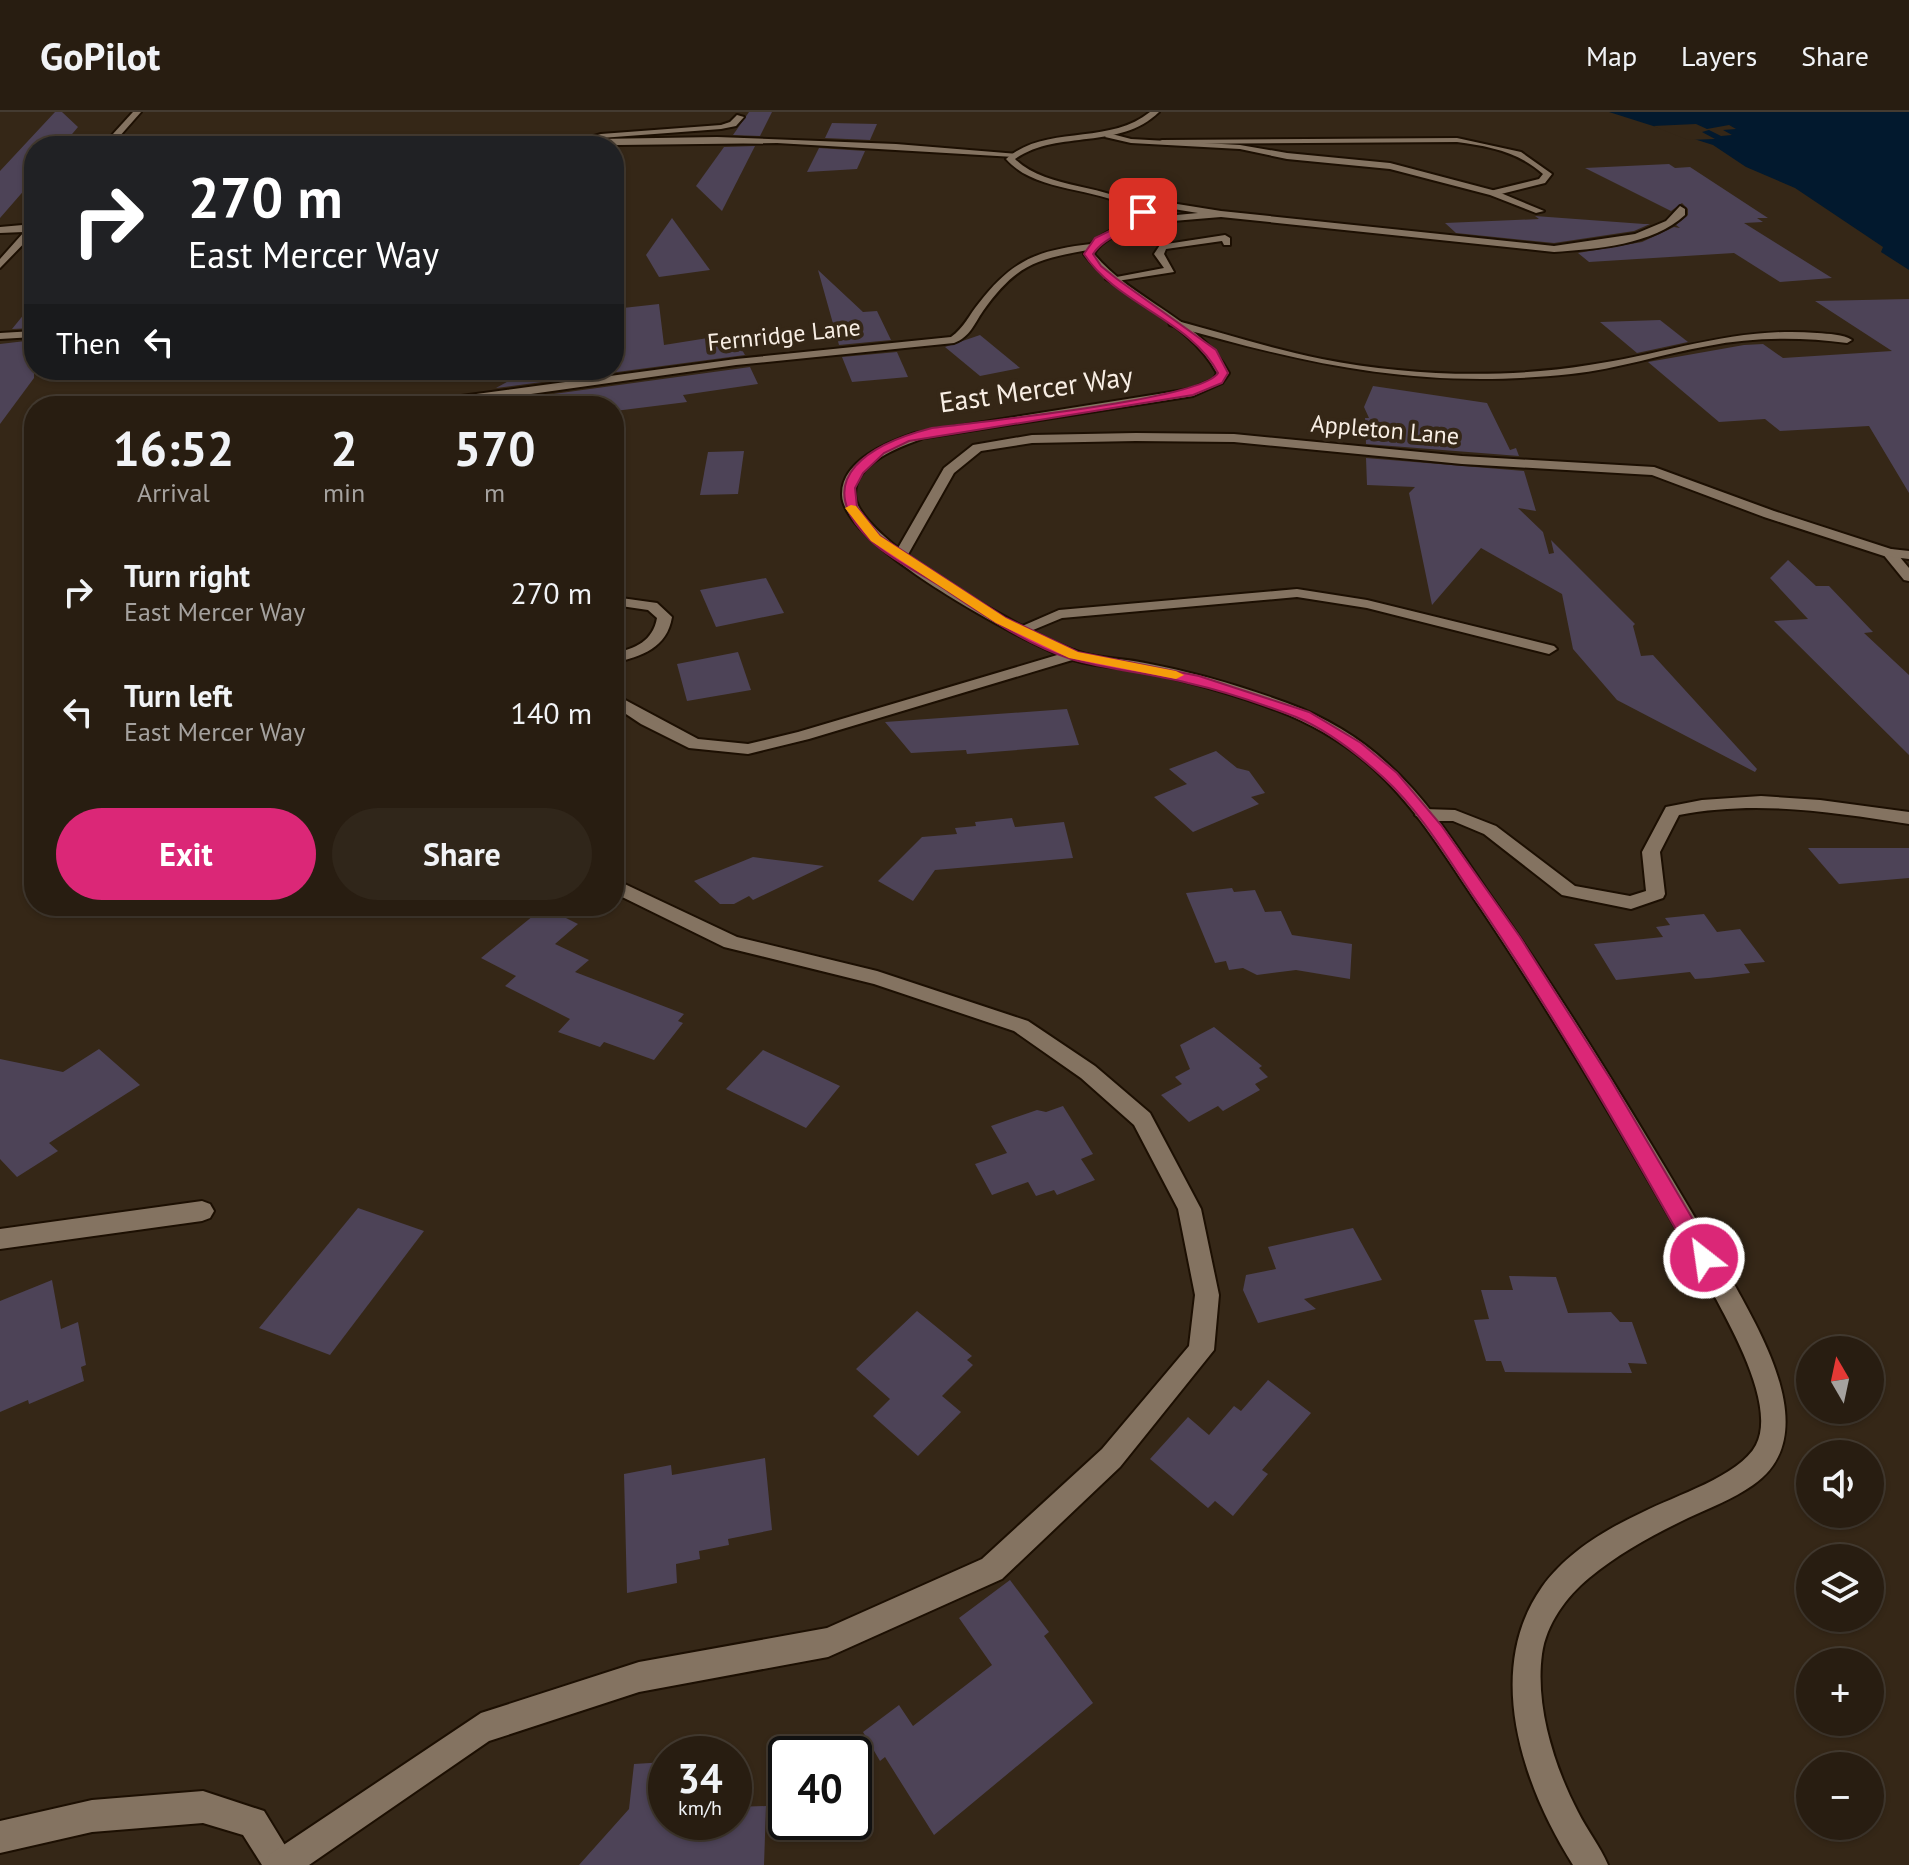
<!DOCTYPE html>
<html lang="en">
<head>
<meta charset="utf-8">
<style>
	:root { --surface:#281d11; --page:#30261a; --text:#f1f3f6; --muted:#a5a29f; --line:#443b31; --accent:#db2777 }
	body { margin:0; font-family:"PT Sans",sans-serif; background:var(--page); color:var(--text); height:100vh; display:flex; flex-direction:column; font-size:30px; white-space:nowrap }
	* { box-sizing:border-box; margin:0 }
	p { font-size:26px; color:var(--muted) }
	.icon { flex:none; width:44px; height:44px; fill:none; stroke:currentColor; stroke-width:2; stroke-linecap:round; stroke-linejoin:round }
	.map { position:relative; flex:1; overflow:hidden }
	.panel { position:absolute; left:24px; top:284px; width:600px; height:520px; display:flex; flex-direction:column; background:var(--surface); border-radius:32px; box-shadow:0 2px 6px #0004,0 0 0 2px var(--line) }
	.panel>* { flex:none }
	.guide { position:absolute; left:24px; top:24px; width:600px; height:244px; border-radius:32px; box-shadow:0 2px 6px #0004,0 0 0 2px var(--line); background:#202124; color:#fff; overflow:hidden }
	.needle { width:52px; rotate:351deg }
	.tools { position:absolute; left:1796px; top:1224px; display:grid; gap:16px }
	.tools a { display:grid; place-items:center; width:88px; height:88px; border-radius:50%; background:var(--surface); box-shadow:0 2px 6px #0004,0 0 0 2px var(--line); font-size:40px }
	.speed { position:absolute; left:648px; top:1624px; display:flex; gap:16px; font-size:40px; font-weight:700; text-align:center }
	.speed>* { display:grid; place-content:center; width:104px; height:104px; border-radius:50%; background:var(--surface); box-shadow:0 2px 6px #0004,0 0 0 2px var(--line); line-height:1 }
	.speed small { font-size:20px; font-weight:400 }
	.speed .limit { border:4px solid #111; border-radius:12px; background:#fff; color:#111 }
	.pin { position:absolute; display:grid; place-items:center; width:68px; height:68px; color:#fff; margin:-34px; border-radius:16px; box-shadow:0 4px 12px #0006 }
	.me { position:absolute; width:88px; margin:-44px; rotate:330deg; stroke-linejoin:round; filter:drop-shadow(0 0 6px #0008) }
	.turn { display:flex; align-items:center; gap:28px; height:168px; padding:0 32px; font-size:36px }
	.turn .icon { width:104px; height:104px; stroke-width:2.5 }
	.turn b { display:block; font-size:56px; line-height:68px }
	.then { display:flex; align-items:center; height:76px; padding:0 32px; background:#0003; gap:16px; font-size:30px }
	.eta { display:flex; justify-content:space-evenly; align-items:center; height:136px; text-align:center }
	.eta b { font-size:48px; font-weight:600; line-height:56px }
	.action { display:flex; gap:16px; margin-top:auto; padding:16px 32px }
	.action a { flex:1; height:92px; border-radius:48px; background:var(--accent); color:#fff; font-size:32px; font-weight:600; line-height:92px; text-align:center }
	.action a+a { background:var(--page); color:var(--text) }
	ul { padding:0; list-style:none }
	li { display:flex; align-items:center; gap:24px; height:120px; padding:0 32px }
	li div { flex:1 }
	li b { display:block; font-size:30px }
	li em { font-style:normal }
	header { display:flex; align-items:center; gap:48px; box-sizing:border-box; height:112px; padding:0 40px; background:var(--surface); border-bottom:2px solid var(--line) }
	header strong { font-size:38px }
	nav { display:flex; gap:44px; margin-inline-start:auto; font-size:28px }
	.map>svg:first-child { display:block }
	.water { fill:#02192e }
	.pier { fill:#352717 }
	.building { fill:#4d4357 }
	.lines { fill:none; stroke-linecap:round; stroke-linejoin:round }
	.service-casing { stroke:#1c0f02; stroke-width:4 }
	.minor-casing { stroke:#1c0f02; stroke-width:4 }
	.tertiary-casing { stroke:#1c0f02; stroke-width:4 }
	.service { fill:#847361; fill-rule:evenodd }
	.minor { fill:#847361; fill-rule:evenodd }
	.tertiary { fill:#847361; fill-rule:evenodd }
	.route { fill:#db2777; stroke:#8e194d; stroke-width:2 }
	.slow { fill:#f59e0b }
	.labels { text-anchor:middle; stroke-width:8; stroke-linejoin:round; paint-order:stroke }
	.far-street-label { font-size:24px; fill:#f8eee4; stroke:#352717 }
	.street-label { font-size:28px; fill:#f8eee4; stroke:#352717 }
</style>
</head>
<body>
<header>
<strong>GoPilot</strong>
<nav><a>Map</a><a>Layers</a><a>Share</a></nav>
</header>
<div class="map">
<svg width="1909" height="1753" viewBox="0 0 1909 1753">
	<rect width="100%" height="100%" fill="#352717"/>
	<!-- water -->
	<polygon class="water" points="1609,0 1909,0 1909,158 1881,140 1883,135 1795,76 1746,55 1713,33"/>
	<!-- pier -->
	<polygon class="pier" points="1696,12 1707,17 1729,13 1736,17 1723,18 1732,23 1721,24 1709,18 1702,20 1715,27 1688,28 1653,14"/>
	<!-- building -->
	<g class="building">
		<polygon points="55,0 62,0 78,15 62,34 34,34 34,67 0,106 0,59"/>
		<polygon points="749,0 772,0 760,24 733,23"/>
		<polygon points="832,11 877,12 870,28 825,26"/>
		<polygon points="755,34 722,99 696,74 724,35"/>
		<polygon points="819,36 865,39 857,57 807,60"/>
		<polygon points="1669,52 1675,56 1690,55 1768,106 1757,106 1763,110 1744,111 1832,166 1780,170 1734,141 1589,150 1578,141 1642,130 1674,115 1680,116 1676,113 1688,103 1688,97 1682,91 1671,99 1585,56"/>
		<polygon points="1535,104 1644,112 1650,112 1634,119 1554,131 1456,121 1445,111 1539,107"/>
		<polygon points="672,106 710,158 659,165 646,143"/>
		<polygon points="818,158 863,200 877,199 891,228 839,233"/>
		<polygon points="1909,187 1909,381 1869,314 1780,319 1765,307 1719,310 1648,250 1744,233 1763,232 1783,246 1892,239 1815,189"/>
		<polygon points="34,190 34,216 12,217"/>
		<polygon points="659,192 664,233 733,222 745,243 496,276 529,258 614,258 614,197"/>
		<polygon points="1660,208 1688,230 1637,241 1600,210"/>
		<polygon points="980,223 1020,256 980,264 945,235"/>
		<polygon points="34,228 34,266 0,312 0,232"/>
		<polygon points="897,240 908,265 852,270 842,245"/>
		<polygon points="750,255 758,272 683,283 687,290 615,299 612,292 467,294"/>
		<polygon points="1373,274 1487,291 1510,338 1516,336 1519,344 1366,332 1365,306 1369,306 1364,295"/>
		<polygon points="744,339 738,382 700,383 708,340"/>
		<polygon points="1366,346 1524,359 1536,399 1518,396 1543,420 1549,442 1554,441 1551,428 1635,512 1633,514 1641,544 1653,543 1757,657 1755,660 1617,588 1573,537 1562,482 1481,436 1432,493 1409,381 1415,375 1367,373"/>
		<polygon points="1788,448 1816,474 1829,474 1873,520 1864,521 1909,563 1909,643 1774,509 1808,507 1770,466"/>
		<polygon points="766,466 784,501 716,515 700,478"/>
		<polygon points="738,540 751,578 687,589 677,552"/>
		<polygon points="1067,597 1079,633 967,642 966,638 911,641 885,610"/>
		<polygon points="1216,639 1237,656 1249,659 1265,681 1251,685 1259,692 1193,720 1154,685 1187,672 1169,657"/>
		<polygon points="1012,706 1015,715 1064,710 1073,746 935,758 913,789 878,769 922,725 957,722 955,716 976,714 975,710"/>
		<polygon points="1808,736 1909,736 1909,766 1839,772"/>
		<polygon points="753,745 824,754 753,788 749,784 734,792 720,792 694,769"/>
		<polygon points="1232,776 1234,780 1255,778 1265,800 1281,799 1292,823 1352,832 1350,867 1296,858 1257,863 1243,856 1229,858 1226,849 1215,851 1186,781"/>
		<polygon points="544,795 578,812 555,832 589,848 575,860 684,902 678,909 683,911 654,948 604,930 600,935 558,920 570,907 505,874 516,864 481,846"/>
		<polygon points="1704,802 1717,820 1740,817 1765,850 1744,852 1750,861 1709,866 1695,867 1690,860 1616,868 1594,832 1663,825 1656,815 1670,813 1665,806"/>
		<polygon points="1214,915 1262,954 1259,956 1268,965 1255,972 1260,978 1223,999 1218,994 1189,1010 1161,983 1182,972 1175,965 1190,957 1180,933"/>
		<polygon points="99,937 140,973 49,1031 58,1039 17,1065 0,1047 0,947 63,960"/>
		<polygon points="763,938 840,974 806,1016 726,977"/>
		<polygon points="1063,994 1093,1042 1081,1047 1095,1068 1057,1083 1054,1078 1036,1084 1028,1070 992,1083 975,1052 1007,1041 991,1014 1037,998 1046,1000"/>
		<polygon points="358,1096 424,1119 330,1243 259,1216"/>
		<polygon points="1353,1116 1382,1168 1304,1187 1316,1197 1258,1211 1243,1178 1246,1163 1276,1157 1268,1135"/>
		<polygon points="1509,1164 1556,1165 1568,1201 1611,1200 1620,1210 1632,1210 1647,1252 1628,1251 1632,1261 1505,1260 1501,1249 1486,1249 1474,1208 1489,1207 1481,1178 1513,1178"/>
		<polygon points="52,1168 61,1217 78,1210 86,1253 81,1255 84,1269 29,1292 28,1288 0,1300 0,1189"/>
		<polygon points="917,1199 972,1244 967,1248 973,1253 942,1284 961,1300 918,1344 873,1304 890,1287 856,1257"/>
		<polygon points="1268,1268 1311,1301 1262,1358 1268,1362 1233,1404 1215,1389 1208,1396 1150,1347 1188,1305 1209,1323 1234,1294 1241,1299"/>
		<polygon points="765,1346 772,1418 728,1427 729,1433 699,1439 700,1447 676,1452 677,1471 627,1481 624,1362 671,1353 672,1363"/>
		<polygon points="1010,1468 1049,1520 1044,1524 1093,1591 934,1723 885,1645 880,1649 863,1620 899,1593 913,1614 992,1553 959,1506"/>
		<polygon points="666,1650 666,1710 734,1710 734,1695 766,1694 764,1753 579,1753 629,1697 634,1652"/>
	</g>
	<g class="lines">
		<defs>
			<g id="service">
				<polygon points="737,3 744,5 736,14 721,17 601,26 573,34 567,32 601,22 721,13 730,10"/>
				<path d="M1457,26L1521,40L1552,62L1545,71L1493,84L1490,79L1539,67L1543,62C1519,40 1488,34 1457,30L1162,32L1158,30L1162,28Z"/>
				<path d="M1121,83L1221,99L1554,134L1635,122L1666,109L1680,94L1685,97V103C1653,133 1596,137 1554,140L1221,105L1137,112L1134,107L1198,101L1118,88Z"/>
				<path d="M1174,208C1223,221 1272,237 1322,247C1408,264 1502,267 1589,253C1666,242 1738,214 1817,221C1829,222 1843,222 1852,228L1847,231C1801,225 1754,225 1708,234C1662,242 1618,257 1571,262C1423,278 1312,254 1170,213L1169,211Z"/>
				<polygon points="34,219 34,225 0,227 0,221"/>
				<polygon points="1889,437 1894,438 1909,456 1909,469 1904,468 1882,441"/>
				<path d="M1761,684L1820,688L1909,700V712C1832,700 1756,688 1679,703L1660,740L1665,782L1663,786L1631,797L1562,783L1484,722L1453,709H1424L1415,703L1424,697L1455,698L1496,714L1575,774L1630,784L1646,779L1642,740L1666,695L1702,688Z"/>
				<polygon points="203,1679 264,1699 297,1753 262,1753 243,1723 203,1711 92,1720 0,1741 0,1709 92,1688"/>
			</g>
			<g id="minor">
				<polygon points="133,0 141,0 111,34 102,34"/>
				<polygon points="1108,21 1131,27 1240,33 1287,41 1390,51 1496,79 1544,99 1536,101 1490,83 1390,57 1287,47 1240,37 1131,31 1105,25"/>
				<polygon points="717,25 896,32 1018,42 1014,45 777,31 535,34 598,27"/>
				<polygon points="34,112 34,121 0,156 0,147 24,120 0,121 0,115"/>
				<polygon points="1225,123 1230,126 1230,133 1224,133 1222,129 1166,137 1164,142 1174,160 1111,170 1106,167 1164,156 1154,142 1160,133"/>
				<path d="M1091,132L1094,137C1038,147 1018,150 983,199C974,212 970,225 954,231L736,253L446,294L440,290L446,286L736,247L951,225C964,216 969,203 979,191C1012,148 1038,138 1091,132Z"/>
				<polygon points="1136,321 1234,322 1462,344 1654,355 1774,399 1891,437 1909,439 1909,447 1884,444 1764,405 1652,363 1462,352 1234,330 1136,329 1032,331 981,339 954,361 906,446 894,443 944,356 973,333 1032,323"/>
				<polygon points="1297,477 1367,488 1554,534 1557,537 1549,542 1367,496 1297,485 1062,506 1021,523 1013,518 1059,498"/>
				<path d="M614,485L657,491L672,505C667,536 642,544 614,551V541C635,537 653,529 657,506L648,498L614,493Z"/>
				<polygon points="1074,538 1082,543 1079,546 809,627 748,642 689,636 641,612 614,594 614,582 698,627 748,632 798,620"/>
				<polygon points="614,767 737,825 877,859 1028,909 1095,954 1150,1001 1201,1097 1219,1183 1214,1238 1120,1355 1002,1467 828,1545 639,1580 489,1629 309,1753 265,1753 270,1742 481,1601 639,1550 827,1516 982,1447 1102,1337 1189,1234 1195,1183 1178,1097 1134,1013 1081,966 1014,919 874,872 724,835 614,781"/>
				<polygon points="202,1089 210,1092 214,1099 210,1106 202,1109 0,1137 0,1117"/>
			</g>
			<path id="tertiary" d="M1150,0H1159C1119,39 1058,17 1015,47C1047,78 1107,71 1146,98C1141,120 1105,120 1094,142C1133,189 1199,206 1229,261L1222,271L1193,284L924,326C900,335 855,350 855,382C855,428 1036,526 1079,540C1100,547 1123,546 1145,551C1193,560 1241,574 1287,591C1325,605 1359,625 1389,653C1432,692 1462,743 1495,790C1581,912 1657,1041 1733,1170C1763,1225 1823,1325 1753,1373C1733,1387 1710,1396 1688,1406C1653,1423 1619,1441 1589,1466C1567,1484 1546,1512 1542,1542C1535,1594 1554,1654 1578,1700C1587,1718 1600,1734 1608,1753H1573C1523,1674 1483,1559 1542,1475C1566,1441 1606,1417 1643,1400C1674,1384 1740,1364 1756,1333C1776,1295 1733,1219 1715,1185C1641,1054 1565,922 1481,797C1448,749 1418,697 1374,657C1345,631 1313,612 1276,598C1234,582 1190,570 1146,560C1120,555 1092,555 1067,546C1021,529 843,433 842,383C841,348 889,330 915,321L1190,277L1214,267L1217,261C1188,207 1121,190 1084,142C1096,119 1121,118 1138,100C1099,73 1038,83 1006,47C1045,12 1108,34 1150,0Z"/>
		</defs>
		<!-- service casing -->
		<use href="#service" class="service-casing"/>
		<!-- minor casing -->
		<use href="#minor" class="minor-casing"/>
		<!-- tertiary casing -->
		<use href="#tertiary" class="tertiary-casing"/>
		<!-- service -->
		<use href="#service" class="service"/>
		<!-- minor -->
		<use href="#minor" class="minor"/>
		<!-- tertiary -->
		<use href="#tertiary" class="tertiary"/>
	</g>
	<!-- route -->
	<path class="route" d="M1140,98L1147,100C1134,121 1107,121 1093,142L1101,154L1117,167L1216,238L1228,261L1222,271L1193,283L909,329L884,341L863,361L855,376L857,395L880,424L1006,506L1078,540L1199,564L1309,600L1361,631L1397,661L1441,713L1520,825L1611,968L1712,1140L1715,1146L1712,1153L1704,1156L1696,1153C1626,1029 1556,905 1476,788C1448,747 1421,700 1384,666C1359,643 1327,618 1296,605C1262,592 1224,579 1188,571C1150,561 1109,558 1071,547C1025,532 982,502 943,476C920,461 890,447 870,428C807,366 873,331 932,316C975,310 1202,288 1218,261C1192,209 1116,192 1084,142L1095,126L1134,107Z"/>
	<!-- slow -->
	<polygon class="slow" points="851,393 856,394 880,424 1006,506 1078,540 1176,559 1184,563 1176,567 1069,546 996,511 871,429 845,396"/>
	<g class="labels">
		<!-- far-street labels -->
		<g class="far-street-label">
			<text transform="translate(784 223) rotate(-6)" y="8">Fernridge Lane</text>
			<text transform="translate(1385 318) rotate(5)" y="8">Appleton Lane</text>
		</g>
		<!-- street labels -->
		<g class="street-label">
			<text transform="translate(1036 277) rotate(-8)" y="10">East Mercer Way</text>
		</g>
	</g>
</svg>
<div class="tools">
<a><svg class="needle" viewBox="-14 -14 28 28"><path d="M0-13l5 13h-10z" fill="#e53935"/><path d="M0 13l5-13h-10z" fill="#a5a29f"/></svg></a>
<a><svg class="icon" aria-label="sound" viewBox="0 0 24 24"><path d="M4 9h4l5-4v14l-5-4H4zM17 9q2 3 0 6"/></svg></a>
<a><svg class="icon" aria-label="layers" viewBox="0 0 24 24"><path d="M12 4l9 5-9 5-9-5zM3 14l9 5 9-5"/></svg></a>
<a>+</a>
<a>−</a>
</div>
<div class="speed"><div>34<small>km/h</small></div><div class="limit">40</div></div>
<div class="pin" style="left:1143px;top:100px;background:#d93025"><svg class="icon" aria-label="arrive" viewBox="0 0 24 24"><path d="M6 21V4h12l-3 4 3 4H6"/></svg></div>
<svg class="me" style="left:1704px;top:1146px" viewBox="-20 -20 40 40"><circle r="17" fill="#db2777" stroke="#fff" stroke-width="3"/><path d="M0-11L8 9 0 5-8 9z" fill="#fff"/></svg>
<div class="guide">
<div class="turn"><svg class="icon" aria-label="right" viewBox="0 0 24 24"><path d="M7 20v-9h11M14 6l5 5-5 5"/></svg><div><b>270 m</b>East Mercer Way</div></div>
<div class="then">Then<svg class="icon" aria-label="left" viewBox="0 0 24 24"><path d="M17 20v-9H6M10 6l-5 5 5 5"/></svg></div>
</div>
<section class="panel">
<div class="eta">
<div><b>16:52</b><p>Arrival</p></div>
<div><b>2</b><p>min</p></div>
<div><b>570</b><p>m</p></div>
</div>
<ul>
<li><svg class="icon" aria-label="right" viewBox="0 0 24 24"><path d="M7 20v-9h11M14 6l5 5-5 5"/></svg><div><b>Turn right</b><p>East Mercer Way</p></div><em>270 m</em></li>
<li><svg class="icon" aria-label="left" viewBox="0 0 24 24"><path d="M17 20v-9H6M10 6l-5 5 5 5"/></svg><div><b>Turn left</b><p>East Mercer Way</p></div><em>140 m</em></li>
</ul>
<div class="action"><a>Exit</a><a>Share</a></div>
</section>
</div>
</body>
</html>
